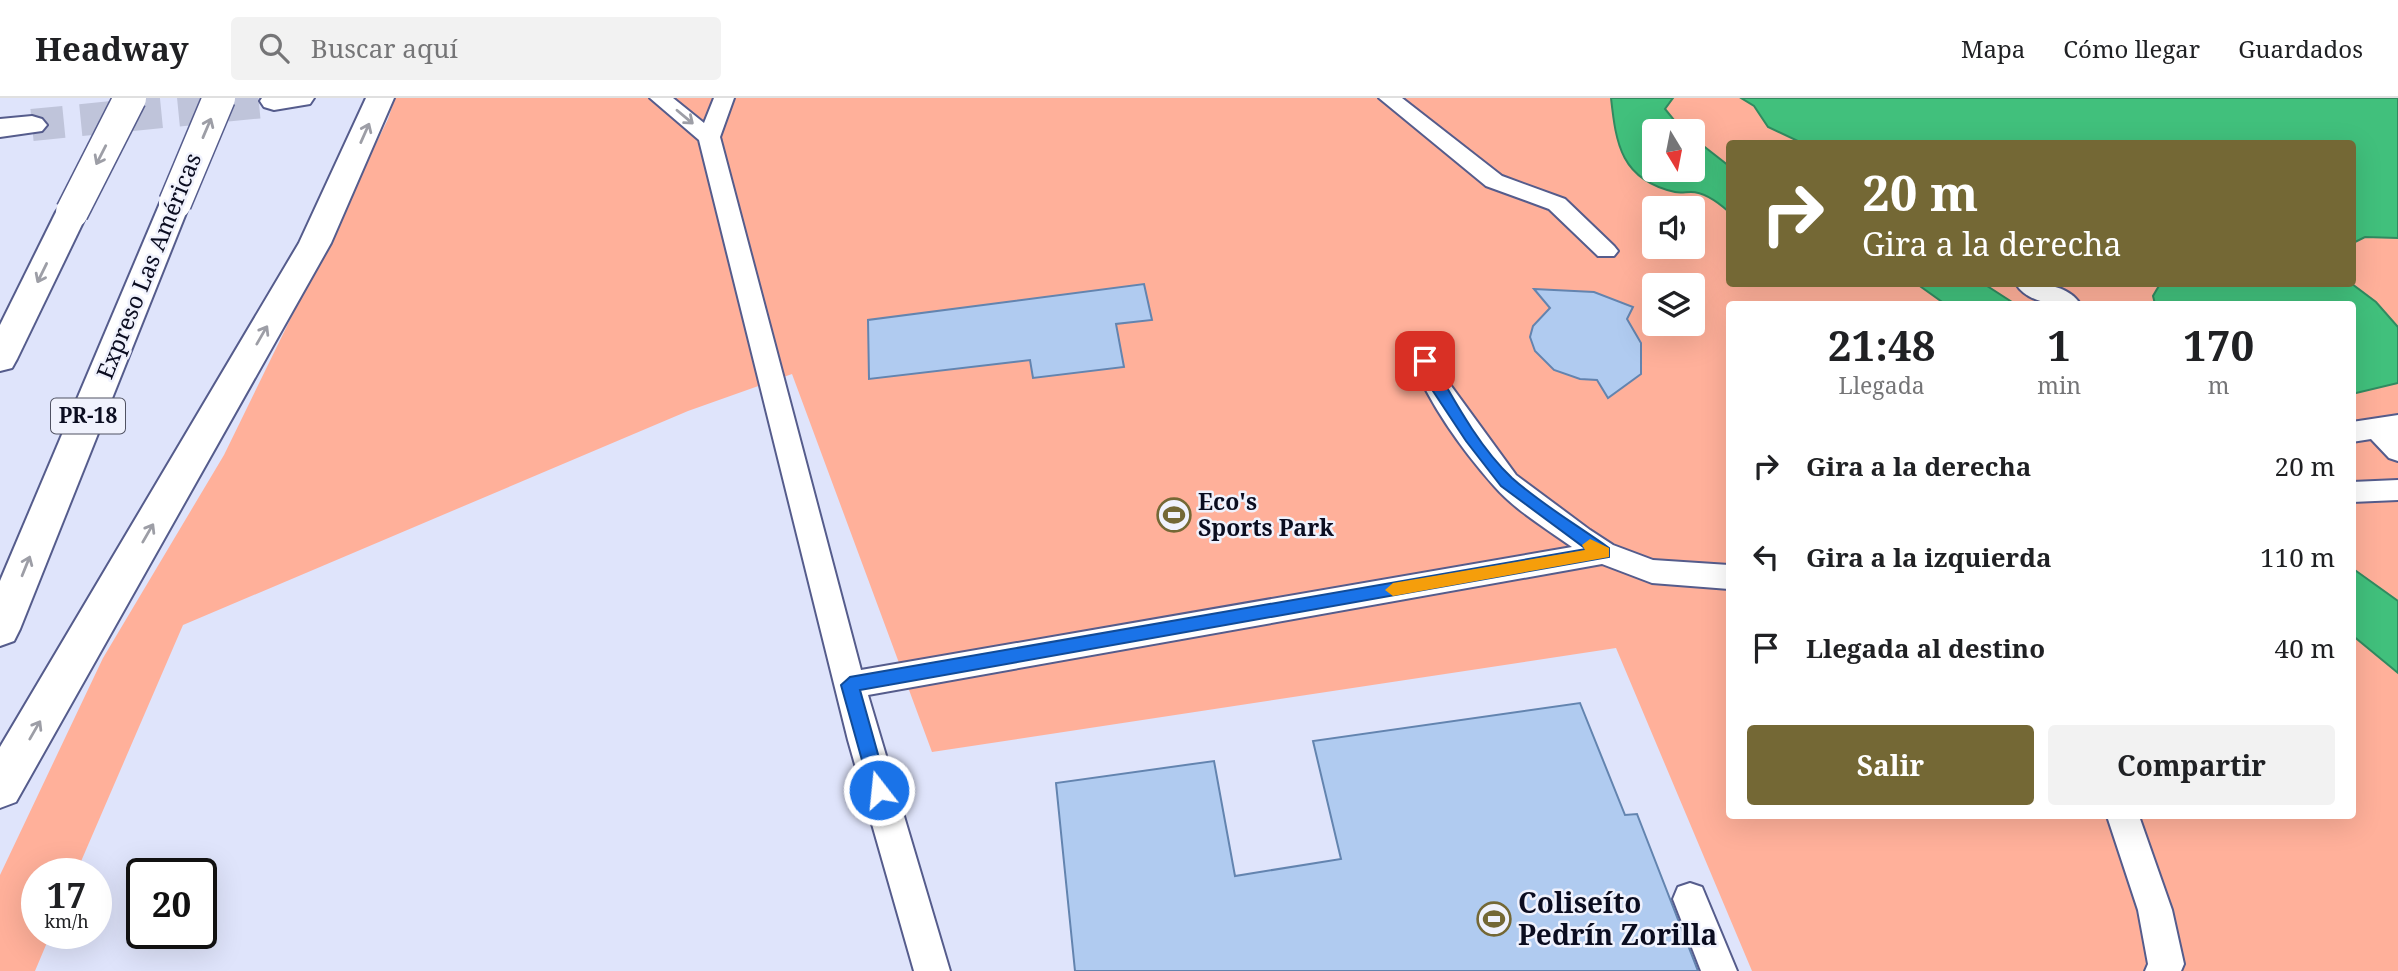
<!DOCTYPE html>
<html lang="es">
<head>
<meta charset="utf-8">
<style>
	:root { --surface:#fff; --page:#f2f2f2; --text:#202124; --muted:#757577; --line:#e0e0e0; --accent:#746835 }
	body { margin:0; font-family:"Noto Serif",serif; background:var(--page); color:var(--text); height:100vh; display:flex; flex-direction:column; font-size:26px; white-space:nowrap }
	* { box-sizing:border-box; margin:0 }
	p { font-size:23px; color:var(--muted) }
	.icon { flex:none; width:38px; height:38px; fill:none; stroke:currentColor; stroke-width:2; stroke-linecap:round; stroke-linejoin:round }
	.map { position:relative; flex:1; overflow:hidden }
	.details { position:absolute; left:1726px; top:203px; width:630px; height:518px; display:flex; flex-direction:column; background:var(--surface); border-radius:7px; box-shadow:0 7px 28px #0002 }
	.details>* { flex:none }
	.banner { position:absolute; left:1726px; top:42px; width:630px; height:147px; border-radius:7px; box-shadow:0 7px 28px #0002; background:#746835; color:#fff; overflow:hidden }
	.needle { width:46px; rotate:170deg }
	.buttons { position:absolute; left:1642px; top:21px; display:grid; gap:14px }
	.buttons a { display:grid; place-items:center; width:63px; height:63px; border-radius:7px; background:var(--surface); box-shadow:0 7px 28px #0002; font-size:35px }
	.speed { position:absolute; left:21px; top:760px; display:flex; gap:14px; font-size:35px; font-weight:700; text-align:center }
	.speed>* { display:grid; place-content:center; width:91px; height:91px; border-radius:50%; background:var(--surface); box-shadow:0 7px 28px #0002; line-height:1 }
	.speed small { font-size:18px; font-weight:400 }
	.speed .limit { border:4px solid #111; border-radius:10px; background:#fff; color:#111 }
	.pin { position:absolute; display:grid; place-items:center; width:60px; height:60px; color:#fff; margin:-30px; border-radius:14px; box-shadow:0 4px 10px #0006 }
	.me { position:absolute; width:77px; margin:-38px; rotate:344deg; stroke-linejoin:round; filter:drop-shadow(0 0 5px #0008) }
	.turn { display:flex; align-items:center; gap:24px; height:147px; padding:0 21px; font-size:32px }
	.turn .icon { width:91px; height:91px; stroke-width:2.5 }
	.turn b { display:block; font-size:49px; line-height:60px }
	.eta { display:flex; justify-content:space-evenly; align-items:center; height:119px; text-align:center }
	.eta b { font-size:42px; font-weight:700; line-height:49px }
	.cta { display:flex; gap:14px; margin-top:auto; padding:14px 21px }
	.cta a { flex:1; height:80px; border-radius:7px; background:var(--accent); color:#fff; font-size:28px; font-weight:700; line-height:80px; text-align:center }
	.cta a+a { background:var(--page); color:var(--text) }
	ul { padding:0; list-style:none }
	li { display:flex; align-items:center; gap:21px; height:91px; padding:0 21px }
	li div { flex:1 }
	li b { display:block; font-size:26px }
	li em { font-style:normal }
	header { display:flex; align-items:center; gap:42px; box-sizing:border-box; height:98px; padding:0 35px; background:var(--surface); border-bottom:2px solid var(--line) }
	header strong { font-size:33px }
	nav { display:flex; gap:38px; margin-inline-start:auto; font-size:24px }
	.search { width:490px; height:63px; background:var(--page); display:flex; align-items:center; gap:18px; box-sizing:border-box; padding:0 24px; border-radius:7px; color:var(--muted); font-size:26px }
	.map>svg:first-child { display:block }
	.green { fill:#ffb09a; fill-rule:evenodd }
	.water { fill:#41c07c; stroke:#318a60; stroke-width:2 }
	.building { fill:#b0cbf0; stroke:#6384af; stroke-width:2 }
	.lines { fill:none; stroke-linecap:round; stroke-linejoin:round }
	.secondary-tunnel { stroke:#bfc4da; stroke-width:32; stroke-dasharray:32 17; stroke-linecap:butt }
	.lane-casing { stroke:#555c8c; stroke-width:4 }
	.secondary-casing { stroke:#555c8c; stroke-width:4 }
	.highway-casing { stroke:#555c8c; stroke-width:4 }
	.lane { fill:#fff; fill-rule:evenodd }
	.secondary { fill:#fff; fill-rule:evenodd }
	.highway { fill:#fff; fill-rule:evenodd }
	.highway-bridge-casing { stroke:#555c8c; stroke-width:35; stroke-linecap:butt }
	.highway-bridge { stroke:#fff; stroke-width:32 }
	.oneway { stroke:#9d9ea6 }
	.route { fill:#1a73e8; stroke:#114b97; stroke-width:2 }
	.slow { fill:#f59e0b }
	.labels { text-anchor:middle; stroke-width:5; stroke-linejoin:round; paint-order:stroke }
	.shield { fill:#f0f2fd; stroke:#505262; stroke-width:2 }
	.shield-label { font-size:21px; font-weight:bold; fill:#0b0d20 }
	.street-label { font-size:23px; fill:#0b0d20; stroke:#f0f2fd }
	.poi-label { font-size:23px; font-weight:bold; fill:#0b0d20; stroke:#f0f2fd; text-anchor:start }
	.near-poi-label { font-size:28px; font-weight:bold; fill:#0b0d20; stroke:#f0f2fd; text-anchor:start }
</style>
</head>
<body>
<header>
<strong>Headway</strong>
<div class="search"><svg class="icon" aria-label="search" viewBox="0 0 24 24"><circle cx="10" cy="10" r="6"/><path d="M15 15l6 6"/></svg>Buscar aquí</div>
<nav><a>Mapa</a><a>Cómo llegar</a><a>Guardados</a></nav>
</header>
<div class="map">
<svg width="2398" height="873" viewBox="0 0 2398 873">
	<rect width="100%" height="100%" fill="#dfe4fb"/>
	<!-- green -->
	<path class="green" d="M395,0H2398V873H1752L1616,550L932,654L792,276L688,313L183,527L76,775H37V835H51L35,873H0V777L103,560L224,357L388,21ZM1654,33H1692V72H1654ZM1729,46H2352V186H1729ZM1654,110H1692V149H1654ZM1654,187H1692V226H1654ZM1729,206H2352V718H1729Z"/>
	<!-- water -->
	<g class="water">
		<path d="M1611,0H1673L1665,11L1683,33H1654V72H1692V39L1729,68V114C1719,105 1705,94 1691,94C1686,94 1680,95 1675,94C1621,82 1616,46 1611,0Z"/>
		<polygon points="1741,0 2398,0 2398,140 2365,139 2353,145 2352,159 2352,46 1802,45 1768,29 1754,8"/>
		<polygon points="1917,186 1984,186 2015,206 1945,206"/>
		<polygon points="2160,186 2352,186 2376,204 2398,229 2398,285 2352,296 2352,206 2155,206 2153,198"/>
		<polygon points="2352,470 2398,503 2398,575 2352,537"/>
	</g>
	<!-- building -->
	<g class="building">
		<polygon points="1144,186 1152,222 1116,226 1124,269 1033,280 1030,262 869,281 868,222"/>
		<polygon points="1534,191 1594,194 1633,209 1627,221 1641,245 1641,276 1608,300 1597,282 1580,281 1554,272 1535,253 1530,239 1533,228 1550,210"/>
		<polygon points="1580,605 1625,717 1637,716 1698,873 1075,873 1056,685 1214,663 1235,778 1341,761 1313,643"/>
	</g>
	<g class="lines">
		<!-- secondary-tunnel -->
		<polyline class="secondary-tunnel" points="32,27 274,3"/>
		<defs>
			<g id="lane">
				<path d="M650,0H673L704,25L714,0H734L720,39L861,572L1572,449C1547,431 1515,412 1495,389C1463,353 1431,308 1412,263L1416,257L1425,254L1434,257L1446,281L1516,377L1590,432L1613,447L1653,462L1729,467V491L1652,485L1602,466L868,597L950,873H914L848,642L699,42Z"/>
				<polygon points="1379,0 1402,0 1502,78 1565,101 1614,148 1618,153 1614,158 1598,158 1549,111 1486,88"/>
				<path d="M2016,186C2036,184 2068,186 2080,206C2060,208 2028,206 2016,186Z"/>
				<polygon points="2398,317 2398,363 2389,360 2371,341 2352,344 2352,324"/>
				<polygon points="2398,382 2398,402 2352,404 2352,384"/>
				<polygon points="2107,718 2139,718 2172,812 2184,866 2181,873 2145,873 2148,866 2138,812"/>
				<polygon points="1690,785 1702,789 1737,873 1701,873 1673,801 1678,789"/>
			</g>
			<g id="secondary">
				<polygon points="262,0 314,0 310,6 274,12 264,9 260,3"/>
				<polygon points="32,18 42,21 47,27 42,33 0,39 0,21"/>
			</g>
			<g id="highway">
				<polygon points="366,0 394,0 331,145 16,704 0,710 0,649 299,145"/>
				<polygon points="175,95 186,98 190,105 20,531 14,543 0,548 0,483 160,105 164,98"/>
				<polygon points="72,104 83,107 88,114 17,261 12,270 0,273 0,227 56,114 61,107"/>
			</g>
		</defs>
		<!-- lane casing -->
		<use href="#lane" class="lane-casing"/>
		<!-- secondary casing -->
		<use href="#secondary" class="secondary-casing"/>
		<!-- highway casing -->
		<use href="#highway" class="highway-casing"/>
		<!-- lane -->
		<use href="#lane" class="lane"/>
		<!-- secondary -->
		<use href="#secondary" class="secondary"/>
		<!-- highway -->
		<use href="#highway" class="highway"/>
		<defs>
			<g id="highway-bridge">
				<polyline points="175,105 219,0"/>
				<polyline points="72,114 130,0"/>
			</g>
		</defs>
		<!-- highway-bridge casing -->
		<use href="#highway-bridge" class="highway-bridge-casing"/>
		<!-- highway-bridge -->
		<use href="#highway-bridge" class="highway-bridge"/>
	</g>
	<!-- one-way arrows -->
	<defs><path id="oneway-shaft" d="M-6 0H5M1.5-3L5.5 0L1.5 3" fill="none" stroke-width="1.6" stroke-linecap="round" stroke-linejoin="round" transform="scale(1.75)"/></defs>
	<g class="oneway">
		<use href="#oneway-shaft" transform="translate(685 19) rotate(40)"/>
		<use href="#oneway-shaft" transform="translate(207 30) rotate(-67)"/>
		<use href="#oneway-shaft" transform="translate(365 35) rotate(-66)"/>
		<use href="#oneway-shaft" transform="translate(101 57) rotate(117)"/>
		<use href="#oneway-shaft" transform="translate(42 175) rotate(116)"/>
		<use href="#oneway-shaft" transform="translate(262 237) rotate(-60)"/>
		<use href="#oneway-shaft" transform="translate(148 435) rotate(-60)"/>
		<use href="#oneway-shaft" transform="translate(26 468) rotate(-68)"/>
		<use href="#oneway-shaft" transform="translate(35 632) rotate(-60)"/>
	</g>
	<!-- route -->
	<path class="route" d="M1425,258L1430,260C1453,300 1478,348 1512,380C1541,406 1577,427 1609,450V459L860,592L888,692L885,698L879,701L872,698L841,587L850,579L1586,451L1501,388L1466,343L1429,287L1418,263Z"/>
	<!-- slow -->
	<polygon class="slow" points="1590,441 1609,450 1609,459 1393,498 1385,492 1393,485 1585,452 1582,447"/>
	<!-- icons -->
	<defs>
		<symbol id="stadium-ring" viewBox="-11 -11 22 22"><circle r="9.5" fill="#f0f2fd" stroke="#746835" stroke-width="1.5"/><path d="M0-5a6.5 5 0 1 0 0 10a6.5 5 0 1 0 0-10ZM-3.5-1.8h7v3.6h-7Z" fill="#746835"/></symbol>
	</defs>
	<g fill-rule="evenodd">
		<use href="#stadium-ring" x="1155" y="398" width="38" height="38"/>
		<use href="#stadium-ring" x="1475" y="802" width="38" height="38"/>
	</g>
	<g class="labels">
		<!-- shield labels -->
		<rect class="shield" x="51" y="300.5" width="74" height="35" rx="5"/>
		<g class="shield-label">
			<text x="88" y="325">PR-18</text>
		</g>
		<!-- street labels -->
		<g class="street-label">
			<text transform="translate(149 168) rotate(-68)" y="8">Expreso Las Américas</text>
		</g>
		<!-- poi labels -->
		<g class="poi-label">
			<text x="1198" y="412">Eco's<tspan x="1198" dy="26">Sports Park</tspan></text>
		</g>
		<!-- near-poi labels -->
		<g class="near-poi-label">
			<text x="1518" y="815">Coliseíto<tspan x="1518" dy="32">Pedrín Zorilla</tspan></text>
		</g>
	</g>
</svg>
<div class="buttons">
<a><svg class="needle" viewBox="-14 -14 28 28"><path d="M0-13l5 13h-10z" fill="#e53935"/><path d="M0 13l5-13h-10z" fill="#757577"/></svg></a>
<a><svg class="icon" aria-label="sound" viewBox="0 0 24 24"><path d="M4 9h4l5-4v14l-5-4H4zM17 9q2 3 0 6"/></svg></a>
<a><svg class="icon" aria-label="layers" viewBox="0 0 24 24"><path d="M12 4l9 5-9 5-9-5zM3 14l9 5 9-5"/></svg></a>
</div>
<div class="speed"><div>17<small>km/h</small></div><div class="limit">20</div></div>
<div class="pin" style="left:1425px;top:263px;background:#d93025"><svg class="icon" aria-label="arrive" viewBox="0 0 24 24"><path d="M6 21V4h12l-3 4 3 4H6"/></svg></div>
<svg class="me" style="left:879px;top:692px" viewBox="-20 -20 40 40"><circle r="17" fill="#1a73e8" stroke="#fff" stroke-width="3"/><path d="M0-11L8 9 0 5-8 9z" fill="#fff"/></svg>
<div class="banner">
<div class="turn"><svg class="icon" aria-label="right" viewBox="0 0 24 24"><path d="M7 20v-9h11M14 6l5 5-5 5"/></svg><div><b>20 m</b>Gira a la derecha</div></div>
</div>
<section class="details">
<div class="eta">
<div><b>21:48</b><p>Llegada</p></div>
<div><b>1</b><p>min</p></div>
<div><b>170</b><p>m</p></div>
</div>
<ul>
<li><svg class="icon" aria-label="right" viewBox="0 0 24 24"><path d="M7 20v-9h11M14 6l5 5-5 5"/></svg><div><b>Gira a la derecha</b></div><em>20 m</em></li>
<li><svg class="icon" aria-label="left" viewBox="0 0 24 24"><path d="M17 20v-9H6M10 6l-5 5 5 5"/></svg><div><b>Gira a la izquierda</b></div><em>110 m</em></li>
<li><svg class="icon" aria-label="arrive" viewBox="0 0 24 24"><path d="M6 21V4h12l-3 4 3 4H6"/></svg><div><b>Llegada al destino</b></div><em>40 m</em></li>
</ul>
<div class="cta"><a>Salir</a><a>Compartir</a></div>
</section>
</div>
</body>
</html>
